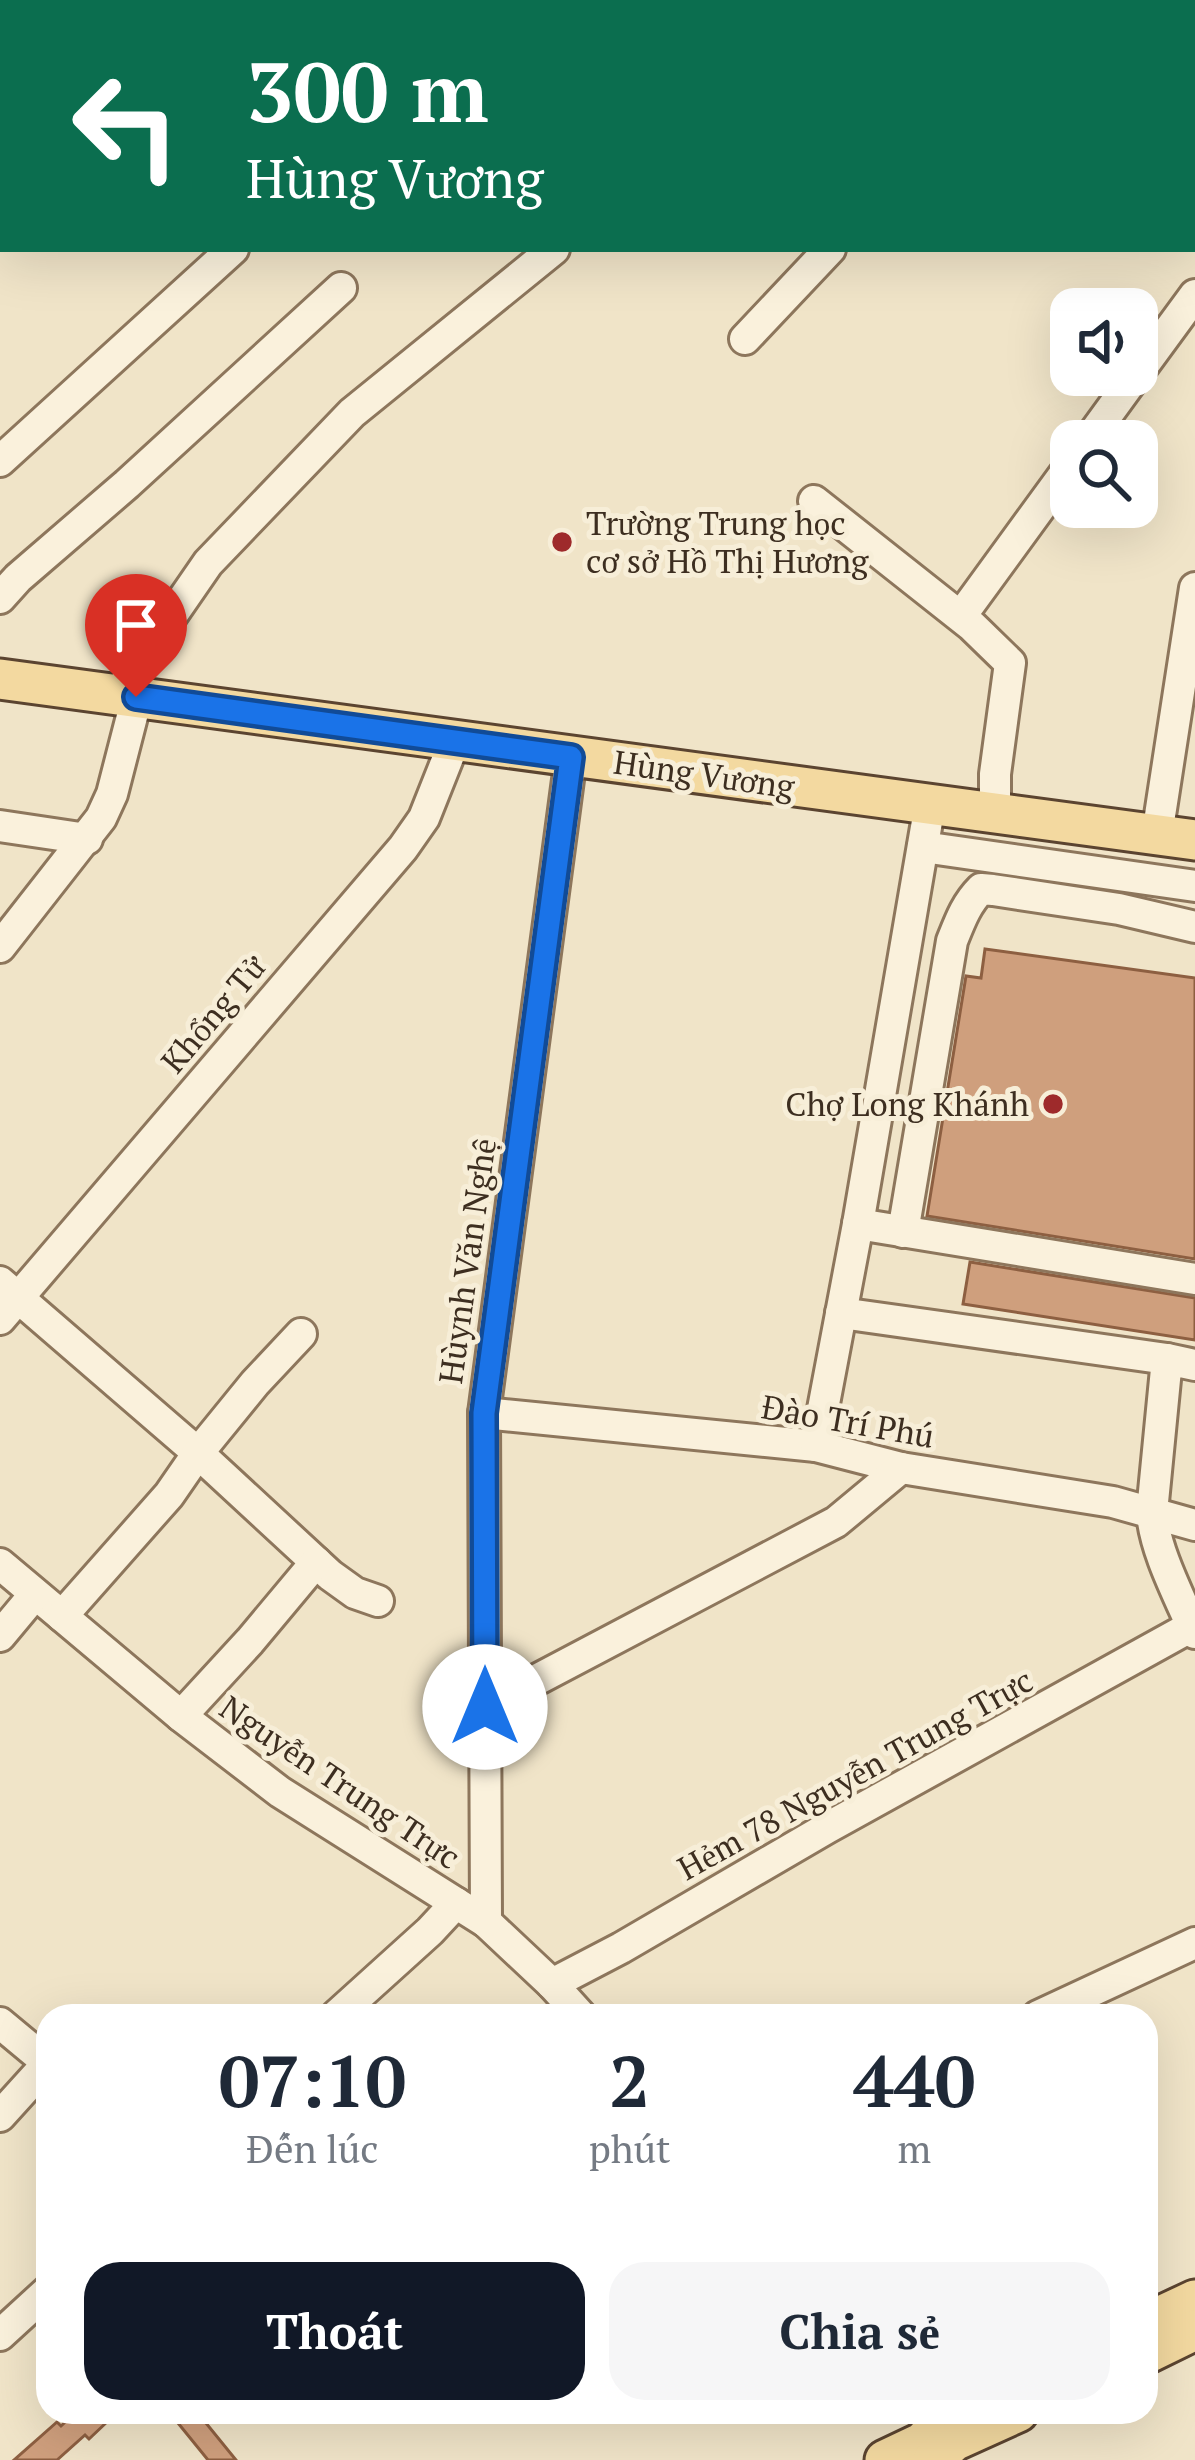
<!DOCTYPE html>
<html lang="vi">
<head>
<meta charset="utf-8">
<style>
	:root { --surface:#fff; --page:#f6f6f7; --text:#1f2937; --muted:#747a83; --accent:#111827 }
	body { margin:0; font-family:"PT Serif",serif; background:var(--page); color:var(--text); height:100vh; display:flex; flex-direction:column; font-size:45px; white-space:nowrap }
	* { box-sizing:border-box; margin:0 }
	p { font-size:39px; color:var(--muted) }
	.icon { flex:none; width:66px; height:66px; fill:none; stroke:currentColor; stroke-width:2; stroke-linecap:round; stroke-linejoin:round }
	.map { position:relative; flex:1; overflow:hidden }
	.drawer { position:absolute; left:36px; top:2004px; width:1122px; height:420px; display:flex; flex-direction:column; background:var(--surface); border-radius:36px; box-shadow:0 12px 48px #0002 }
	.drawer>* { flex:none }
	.banner { position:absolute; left:0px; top:0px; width:1197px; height:252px; box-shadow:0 12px 48px #0002; background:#0b6e4f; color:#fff; overflow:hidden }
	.tools { position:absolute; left:1050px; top:288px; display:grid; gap:24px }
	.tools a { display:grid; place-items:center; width:108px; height:108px; border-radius:24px; background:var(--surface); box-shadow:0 12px 48px #0002; font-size:60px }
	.pin { position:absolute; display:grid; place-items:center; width:102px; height:102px; color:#fff; margin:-123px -51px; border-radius:50% 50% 50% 0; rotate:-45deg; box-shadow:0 0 12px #0007 }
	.pin .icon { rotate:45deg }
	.me { position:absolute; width:132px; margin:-66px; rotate:0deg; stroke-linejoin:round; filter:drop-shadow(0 0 9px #0008) }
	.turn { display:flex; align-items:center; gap:42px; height:252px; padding:0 48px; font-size:54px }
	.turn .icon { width:156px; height:156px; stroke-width:2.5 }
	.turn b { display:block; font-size:84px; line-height:102px }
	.eta { display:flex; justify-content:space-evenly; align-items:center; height:204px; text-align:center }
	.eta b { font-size:72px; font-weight:600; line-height:84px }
	.cta { display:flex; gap:24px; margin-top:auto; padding:24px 48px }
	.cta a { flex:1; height:138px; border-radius:36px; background:var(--accent); color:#fff; font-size:48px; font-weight:600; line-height:138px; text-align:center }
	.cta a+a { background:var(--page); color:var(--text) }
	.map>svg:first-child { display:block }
	.building { fill:#cf9f7d; stroke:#8d5f41; stroke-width:3 }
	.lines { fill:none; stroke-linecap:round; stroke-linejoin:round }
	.minor-casing { stroke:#8d765c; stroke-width:36 }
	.major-casing { stroke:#5b4430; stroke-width:45 }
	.highway-casing { stroke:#5b4430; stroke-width:51 }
	.minor { stroke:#faf1dc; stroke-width:30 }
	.major { stroke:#f3d9a0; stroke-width:39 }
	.highway { stroke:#e0a458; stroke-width:45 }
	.rail-casing { stroke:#3d2e20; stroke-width:10 }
	.rail { stroke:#f7eed8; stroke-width:6; stroke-dasharray:18; stroke-linecap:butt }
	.route-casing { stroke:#114b97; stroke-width:30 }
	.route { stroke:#1a73e8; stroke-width:21 }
	.poi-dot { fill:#9e2a2b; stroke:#f7eed8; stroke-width:4.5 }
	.labels { text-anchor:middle; stroke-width:10; stroke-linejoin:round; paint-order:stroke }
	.poi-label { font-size:33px; fill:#3d2e20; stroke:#f7eed8; text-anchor:start }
	.street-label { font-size:33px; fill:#3d2e20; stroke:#f7eed8 }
</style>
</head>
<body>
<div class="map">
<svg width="1195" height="2460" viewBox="0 0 1195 2460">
	<rect width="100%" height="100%" fill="#f0e4c8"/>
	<!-- building -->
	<g class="building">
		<polygon points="985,949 1195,978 1195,1259 927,1216 966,976 981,978"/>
		<polygon points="970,1262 1195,1298 1195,1340 963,1304"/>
		<polygon points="76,2412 100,2412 108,2421 89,2439 85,2435 57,2460 14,2460 57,2422 61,2426"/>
		<polygon points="169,2412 197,2412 236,2460 208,2460"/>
	</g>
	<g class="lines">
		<defs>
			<g id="minor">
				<polyline points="134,3 137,0"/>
				<polyline points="504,3 507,0"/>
				<polyline points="0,156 3,153"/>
				<polyline points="745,339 830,249"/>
				<polyline points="1137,374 1195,295"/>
				<polyline points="1088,441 1136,375"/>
				<polyline points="0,461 233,249"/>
				<polyline points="814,501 972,626 1010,663 995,774 995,813"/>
				<polyline points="0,598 18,578 127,484 341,288"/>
				<polyline points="961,616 1071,465"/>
				<polyline points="117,695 208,563 352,413 554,249"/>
				<polyline points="0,826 87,839"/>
				<polyline points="1157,835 1195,588"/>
				<polyline points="923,847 1195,886"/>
				<polyline points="0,947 101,818 112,794 137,697"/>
				<polyline points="858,1224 1195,1279"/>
				<path d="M903,1232L952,941C960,921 966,904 981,889L993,890L1119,909L1195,927"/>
				<polyline points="0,1282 198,1453 330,1575 355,1593 378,1601"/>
				<polyline points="841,1313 1167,1359"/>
				<polyline points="0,1319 403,848 424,818 455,740"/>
				<path d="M1195,1365L1167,1359L1152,1512C1154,1549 1180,1598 1195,1633"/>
				<polyline points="484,1413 816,1446 901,1468 1113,1502 1195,1525"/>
				<polyline points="816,1446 858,1224 930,804"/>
				<polyline points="0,1564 181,1716 280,1792 486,1922 552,1984 581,2016"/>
				<polyline points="62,1616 169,1495 198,1453 255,1383 301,1334"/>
				<polyline points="0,1636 35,1594"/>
				<polyline points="485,1707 836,1522 901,1468"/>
				<polyline points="181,1716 250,1641 316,1562"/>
				<polyline points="486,1922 484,1413 571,757"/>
				<polyline points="552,1984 621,1948 827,1828 1192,1626"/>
				<polyline points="336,2016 430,1931 456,1903"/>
				<polyline points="1038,2016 1195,1943"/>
				<polyline points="0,2023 48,2063"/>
				<polyline points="0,2116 48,2063"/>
				<polyline points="0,2335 48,2291"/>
			</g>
			<g id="major">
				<polyline points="0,679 1195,840"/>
				<polyline points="1146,2323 1195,2300"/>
				<polyline points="1146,2354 1195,2330"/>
				<polyline points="885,2460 923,2442 946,2417"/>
				<polyline points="933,2460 954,2441 1018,2412"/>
			</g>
			<g id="highway">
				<polyline points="1062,0 1065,3"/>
				<polyline points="1099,0 1102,3"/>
				<polyline points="1138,0 1141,3"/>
				<polyline points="1194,61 1195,63"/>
				<polyline points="1194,119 1195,120"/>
			</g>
		</defs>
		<!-- minor casing -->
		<use href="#minor" class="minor-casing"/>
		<!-- major casing -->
		<use href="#major" class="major-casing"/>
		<!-- highway casing -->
		<use href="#highway" class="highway-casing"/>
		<!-- minor -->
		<use href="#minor" class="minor"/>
		<!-- major -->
		<use href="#major" class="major"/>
		<!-- highway -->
		<use href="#highway" class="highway"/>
		<defs>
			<polyline id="rail" points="0,1 1,0"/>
		</defs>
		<!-- rail casing -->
		<use href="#rail" class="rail-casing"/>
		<!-- rail -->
		<use href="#rail" class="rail"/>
	</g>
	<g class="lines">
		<defs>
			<polyline id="route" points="136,697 571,757 484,1413 485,1707"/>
		</defs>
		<!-- route casing -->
		<use href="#route" class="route-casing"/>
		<!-- route -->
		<use href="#route" class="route"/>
	</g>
	<!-- markers -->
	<g class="poi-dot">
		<circle cx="562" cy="542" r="12"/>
		<circle cx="1053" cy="1104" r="12"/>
	</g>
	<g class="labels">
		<!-- poi labels -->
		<g class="poi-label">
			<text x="586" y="535">Trường Trung học<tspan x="586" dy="38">cơ sở Hồ Thị Hương</tspan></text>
			<text x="1029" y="1116" text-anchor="end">Chợ Long Khánh</text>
		</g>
		<!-- street labels -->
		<g class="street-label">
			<text transform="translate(704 774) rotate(8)" y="12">Hùng Vương</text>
			<text transform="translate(213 1014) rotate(-50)" y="12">Khổng Tử</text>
			<text transform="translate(467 1261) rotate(-82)" y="12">Hùynh Văn Nghệ</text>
			<text transform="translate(848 1421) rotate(10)" y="12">Đào Trí Phú</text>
			<text transform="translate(855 1774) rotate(-29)" y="12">Hẻm 78 Nguyễn Trung Trực</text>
			<text transform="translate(340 1782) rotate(34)" y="12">Nguyễn Trung Trực</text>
		</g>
	</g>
</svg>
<div class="tools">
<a><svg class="icon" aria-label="sound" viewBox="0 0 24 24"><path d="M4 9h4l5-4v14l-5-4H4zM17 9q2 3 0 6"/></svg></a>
<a><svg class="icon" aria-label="search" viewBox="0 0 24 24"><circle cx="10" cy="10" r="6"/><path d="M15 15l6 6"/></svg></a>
</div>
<div class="pin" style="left:136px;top:697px;background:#d93025"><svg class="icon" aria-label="arrive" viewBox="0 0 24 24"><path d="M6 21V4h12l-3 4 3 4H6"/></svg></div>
<svg class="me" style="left:485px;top:1707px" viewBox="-20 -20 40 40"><circle r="19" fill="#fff"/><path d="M0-13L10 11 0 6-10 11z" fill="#1a73e8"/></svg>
<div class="banner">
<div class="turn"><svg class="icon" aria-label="left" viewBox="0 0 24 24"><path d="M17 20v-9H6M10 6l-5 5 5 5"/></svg><div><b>300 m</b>Hùng Vương</div></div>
</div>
<section class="drawer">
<div class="eta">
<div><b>07:10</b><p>Đến lúc</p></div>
<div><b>2</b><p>phút</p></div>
<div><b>440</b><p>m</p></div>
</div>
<div class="cta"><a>Thoát</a><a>Chia sẻ</a></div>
</section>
</div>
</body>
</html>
